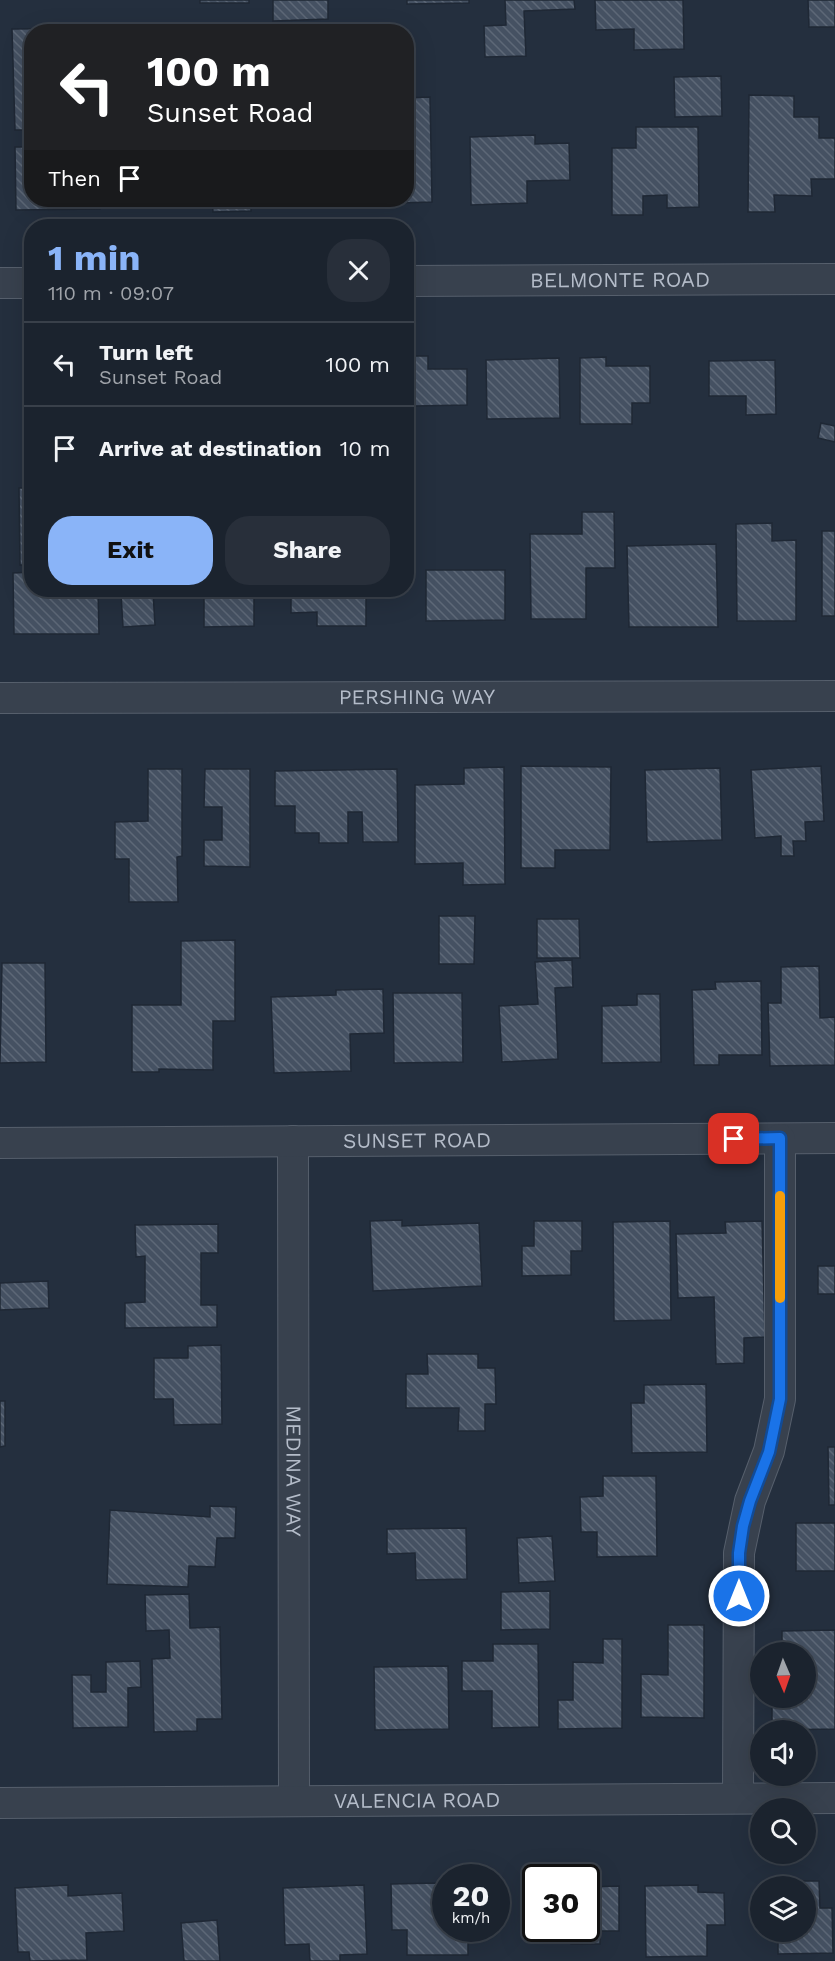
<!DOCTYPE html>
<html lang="en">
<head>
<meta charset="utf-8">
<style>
	:root { --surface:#1b232e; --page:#282f3a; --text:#f1f3f6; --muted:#a0a4aa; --line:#39404a; --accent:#8ab4f8 }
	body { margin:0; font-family:"Work Sans",sans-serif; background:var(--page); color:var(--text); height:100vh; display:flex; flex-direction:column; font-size:22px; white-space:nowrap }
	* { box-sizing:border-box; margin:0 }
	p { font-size:20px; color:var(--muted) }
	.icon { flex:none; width:33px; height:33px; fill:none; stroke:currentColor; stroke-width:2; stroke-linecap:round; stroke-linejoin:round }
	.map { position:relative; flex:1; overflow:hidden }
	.details { position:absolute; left:24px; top:219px; width:390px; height:378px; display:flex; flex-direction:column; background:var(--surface); border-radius:24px; box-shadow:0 6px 24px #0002,0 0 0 2px var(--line) }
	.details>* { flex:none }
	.banner { position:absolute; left:24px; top:24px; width:390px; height:183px; border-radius:24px; box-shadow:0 6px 24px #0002,0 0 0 2px var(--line); background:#202124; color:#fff; overflow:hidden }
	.needle { width:39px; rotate:178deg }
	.buttons { position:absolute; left:750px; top:1642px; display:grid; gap:12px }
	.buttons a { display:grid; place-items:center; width:66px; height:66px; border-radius:50%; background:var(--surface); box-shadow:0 6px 24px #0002,0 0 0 2px var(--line); font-size:30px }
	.speed { position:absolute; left:432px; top:1864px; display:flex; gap:12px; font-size:30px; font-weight:700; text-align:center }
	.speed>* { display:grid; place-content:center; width:78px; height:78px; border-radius:50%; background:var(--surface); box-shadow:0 6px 24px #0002,0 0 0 2px var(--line); line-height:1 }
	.speed small { font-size:15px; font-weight:400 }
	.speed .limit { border:3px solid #111; border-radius:9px; background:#fff; color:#111 }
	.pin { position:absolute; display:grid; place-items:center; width:51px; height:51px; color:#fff; margin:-26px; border-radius:12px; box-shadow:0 3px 9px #0006 }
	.me { position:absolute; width:66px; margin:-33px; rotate:0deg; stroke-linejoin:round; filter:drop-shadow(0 0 4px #0008) }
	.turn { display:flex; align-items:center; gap:21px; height:126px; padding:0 24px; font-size:27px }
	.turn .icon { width:78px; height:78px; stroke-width:2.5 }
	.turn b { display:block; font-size:42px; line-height:51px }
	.then { display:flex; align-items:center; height:57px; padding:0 24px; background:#0003; gap:12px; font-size:22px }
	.round { display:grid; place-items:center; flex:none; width:63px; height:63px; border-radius:24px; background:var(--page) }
	.overview { display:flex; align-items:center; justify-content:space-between; height:102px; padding:0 24px }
	h1 { font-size:36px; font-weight:700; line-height:45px; color:var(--accent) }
	.primary-button { display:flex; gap:12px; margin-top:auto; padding:12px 24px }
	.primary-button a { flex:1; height:69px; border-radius:24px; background:var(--accent); color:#111; font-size:24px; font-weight:700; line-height:69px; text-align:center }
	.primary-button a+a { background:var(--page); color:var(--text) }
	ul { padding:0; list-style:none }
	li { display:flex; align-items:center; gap:18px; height:84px; padding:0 24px; border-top:2px solid var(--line) }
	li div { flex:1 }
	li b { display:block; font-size:22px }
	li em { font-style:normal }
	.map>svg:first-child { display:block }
	.building { fill:url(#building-back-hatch); stroke:#1f2835; stroke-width:1.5 }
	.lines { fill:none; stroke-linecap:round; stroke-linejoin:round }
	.street-casing { stroke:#565f6c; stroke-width:32 }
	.street { stroke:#38414e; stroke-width:30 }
	.route-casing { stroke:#114b97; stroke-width:15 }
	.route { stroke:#1a73e8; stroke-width:10 }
	.slow { stroke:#f59e0b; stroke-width:10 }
	.labels { text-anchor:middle; stroke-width:4.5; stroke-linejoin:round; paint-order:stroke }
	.street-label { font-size:21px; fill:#b4bcc9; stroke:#1d2633 }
</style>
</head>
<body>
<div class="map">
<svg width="835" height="1961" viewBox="0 0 835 1961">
	<defs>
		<pattern id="building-back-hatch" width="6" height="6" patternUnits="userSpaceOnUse" patternTransform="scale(1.5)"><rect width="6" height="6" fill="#455162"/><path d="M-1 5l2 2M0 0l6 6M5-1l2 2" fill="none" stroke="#5d6877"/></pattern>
	</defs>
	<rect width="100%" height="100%" fill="#242f3e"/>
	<!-- building -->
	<g class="building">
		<rect x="200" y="0" width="49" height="3"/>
		<polygon points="273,0 328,0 328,19 273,21"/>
		<polygon points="407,0 469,0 469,3 407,4"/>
		<polygon points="505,0 574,0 575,9 524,11 526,56 485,57 484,26 506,25"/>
		<polygon points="595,0 683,0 684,49 634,50 634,29 596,30"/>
		<polygon points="808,0 835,0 835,27 809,27"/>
		<polygon points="101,28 101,32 32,32 32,130 15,130 12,29"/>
		<polygon points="721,76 722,116 675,117 674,77"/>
		<polygon points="749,95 794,96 794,117 819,117 819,138 835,138 835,179 811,179 812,196 774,195 775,212 748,212"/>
		<polygon points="430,97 432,202 398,203 398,200 406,200 406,98"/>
		<polygon points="636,127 698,127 699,207 667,208 667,195 643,196 643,215 612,215 612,148 636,148"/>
		<polygon points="535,135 535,144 569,143 570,180 527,181 527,203 471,205 470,137"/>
		<polygon points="15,147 32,147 32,200 100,200 100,209 16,210"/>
		<polygon points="212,200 251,200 251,211 213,212"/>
		<polygon points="343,200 374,200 374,206 344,207"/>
		<polygon points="406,356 428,356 428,369 467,369 467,405 415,406 415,430 406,430"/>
		<polygon points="606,357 606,366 650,366 650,403 632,403 632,424 580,424 580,358"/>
		<polygon points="559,358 560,418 487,419 486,360"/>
		<polygon points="775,360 776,414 746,415 746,396 709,396 709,361"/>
		<polygon points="821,423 835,426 835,442 818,438"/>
		<polygon points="19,488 32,488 32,565 20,565"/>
		<polygon points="582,512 614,512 615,568 586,568 586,619 531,619 530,534 582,534"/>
		<polygon points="772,523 772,541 796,540 796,621 737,621 736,524"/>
		<rect x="822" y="531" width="13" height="85"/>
		<polygon points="716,544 718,627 629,627 627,546"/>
		<polygon points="426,570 505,570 505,620 426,621"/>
		<polygon points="32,572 32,590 98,590 99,634 14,634 13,573"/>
		<polygon points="204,590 254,590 254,626 204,627"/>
		<polygon points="291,590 366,590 366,626 317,626 317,612 291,613"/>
		<polygon points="153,592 155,625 123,627 121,594"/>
		<polygon points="521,766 611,767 610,850 555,850 555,868 521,868"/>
		<polygon points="821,766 824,821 805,822 806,841 793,841 794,856 781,856 781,836 755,838 751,770"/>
		<polygon points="504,767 505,884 463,885 463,863 415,864 415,785 464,784 464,768"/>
		<polygon points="720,768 722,840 647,842 645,770"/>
		<polygon points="148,769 182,769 182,856 177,857 178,902 129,902 129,859 115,859 115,822 148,821"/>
		<polygon points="205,769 250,769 250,867 204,866 204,840 222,840 222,807 204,807"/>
		<polygon points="397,769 398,842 363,842 362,812 348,812 348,843 319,843 319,833 295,833 295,806 275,806 275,771"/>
		<polygon points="439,916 475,916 474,964 439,964"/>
		<polygon points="537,919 579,919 580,958 537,958"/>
		<polygon points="235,940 235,1021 213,1021 213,1070 159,1069 159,1072 132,1072 132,1005 181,1005 181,941"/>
		<polygon points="572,960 573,987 555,988 558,1059 502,1062 499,1006 538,1004 535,962"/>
		<polygon points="2,963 45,963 46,1062 0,1063"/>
		<polygon points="819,966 820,1018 835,1017 835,1065 770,1066 768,1003 781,1003 781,967"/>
		<polygon points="761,981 762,1055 719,1055 719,1065 694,1065 692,990 716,989 715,982"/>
		<polygon points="383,989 384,1033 350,1034 351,1071 274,1073 271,997 336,995 336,990"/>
		<polygon points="393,993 462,993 463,1062 394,1063"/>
		<polygon points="637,994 660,994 661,1062 602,1063 602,1006 637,1005"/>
		<polygon points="402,1220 402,1226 479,1223 482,1286 373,1291 370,1221"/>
		<polygon points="534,1221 582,1221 582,1251 571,1251 571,1275 522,1276 522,1246 534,1246"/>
		<polygon points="670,1221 671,1320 614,1321 613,1222"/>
		<polygon points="762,1221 765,1337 744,1338 744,1363 716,1364 714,1297 678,1298 676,1234 726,1233 725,1222"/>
		<polygon points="218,1224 218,1253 201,1253 201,1305 217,1305 217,1327 125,1328 125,1303 145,1302 145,1256 136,1257 135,1225"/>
		<rect x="818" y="1266" width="17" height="28"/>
		<polygon points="48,1281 49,1308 0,1310 0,1283"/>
		<polygon points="221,1345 222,1424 174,1425 173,1399 154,1399 154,1358 188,1358 188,1346"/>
		<polygon points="427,1354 478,1354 478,1368 495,1368 496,1404 485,1404 485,1431 458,1431 459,1408 406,1408 406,1374 428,1374"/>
		<polygon points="706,1384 707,1452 632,1453 631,1403 644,1403 644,1385"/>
		<polygon points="0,1401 5,1401 5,1446 0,1447"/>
		<polygon points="828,1447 835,1447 835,1505 829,1505"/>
		<polygon points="603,1476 656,1476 657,1556 597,1557 597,1532 581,1532 580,1497 603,1496"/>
		<polygon points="210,1506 236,1507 235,1538 217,1538 215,1567 189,1566 188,1587 107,1584 110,1510 210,1517"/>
		<rect x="796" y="1523" width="39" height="48"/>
		<polygon points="466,1528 467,1579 416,1580 415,1553 387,1554 387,1529"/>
		<polygon points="552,1536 555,1581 519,1583 517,1538"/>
		<polygon points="550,1591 550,1629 501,1630 501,1592"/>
		<polygon points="189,1594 190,1628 220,1627 222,1719 197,1719 197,1731 154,1732 152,1659 170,1658 169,1630 146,1631 145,1595"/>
		<polygon points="668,1625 704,1625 704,1718 641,1717 641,1674 668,1675"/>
		<polygon points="835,1630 835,1729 772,1730 772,1698 806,1698 806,1653 782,1653 782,1631"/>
		<polygon points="603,1639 622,1639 622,1728 558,1729 558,1700 573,1700 573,1662 603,1663"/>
		<polygon points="493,1644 538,1644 539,1727 492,1728 492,1691 462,1691 462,1661 493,1661"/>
		<polygon points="140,1661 141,1687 128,1688 128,1727 73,1728 72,1675 91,1675 91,1692 106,1692 106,1662"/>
		<polygon points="448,1666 449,1729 375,1730 374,1667"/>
		<polygon points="794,1881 819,1881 820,1908 832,1908 833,1953 778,1954 778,1932 806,1932 806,1887 795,1887"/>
		<polygon points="437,1883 437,1918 446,1918 446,1929 468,1929 468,1955 407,1955 407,1930 392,1930 391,1884"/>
		<polygon points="68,1885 68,1896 122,1893 124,1931 86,1933 87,1960 30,1961 29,1952 18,1952 15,1888"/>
		<polygon points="364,1885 367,1954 340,1955 340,1961 310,1961 309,1944 285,1945 283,1888"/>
		<polygon points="698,1885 698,1892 724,1893 725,1925 707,1925 707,1956 646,1957 645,1886"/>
		<polygon points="619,1886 619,1931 600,1931 600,1944 571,1944 571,1929 586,1929 586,1887"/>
		<polygon points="217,1920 220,1961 184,1961 181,1923"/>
	</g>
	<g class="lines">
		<defs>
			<g id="street">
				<path id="s1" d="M406,281L835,279"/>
				<polyline points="0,283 32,283"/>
				<path id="s2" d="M0,698L835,696"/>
				<path id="s3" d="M293,1141L294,1801"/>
				<path id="s4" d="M0,1143L835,1138"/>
				<polyline points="738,1798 739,1553 750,1501 769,1451 780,1399 780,1139"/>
				<path id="s5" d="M0,1803L835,1798"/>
			</g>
		</defs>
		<!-- street casing -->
		<use href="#street" class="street-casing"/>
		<!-- street -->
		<use href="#street" class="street"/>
	</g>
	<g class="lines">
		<defs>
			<polyline id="route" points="734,1139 780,1138 780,1399 769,1452 750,1501 743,1526 739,1553 739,1596"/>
		</defs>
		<!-- route casing -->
		<use href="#route" class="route-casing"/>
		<!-- route -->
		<use href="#route" class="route"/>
		<!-- slow -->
		<polyline class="slow" points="780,1196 780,1298"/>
	</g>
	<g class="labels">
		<!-- street labels -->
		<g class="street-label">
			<text dy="7" stroke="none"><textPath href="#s1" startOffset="214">BELMONTE ROAD</textPath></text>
			<text dy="7" stroke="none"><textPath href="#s2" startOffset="417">PERSHING WAY</textPath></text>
			<text dy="7" stroke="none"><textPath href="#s4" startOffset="417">SUNSET ROAD</textPath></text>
			<text dy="7" stroke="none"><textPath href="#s3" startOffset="330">MEDINA WAY</textPath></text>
			<text dy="7" stroke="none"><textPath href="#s5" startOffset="417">VALENCIA ROAD</textPath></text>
		</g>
	</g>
</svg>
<div class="buttons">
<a><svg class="needle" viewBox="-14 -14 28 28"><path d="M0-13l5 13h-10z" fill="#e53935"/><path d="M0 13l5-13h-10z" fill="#a0a4aa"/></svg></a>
<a><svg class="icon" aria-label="sound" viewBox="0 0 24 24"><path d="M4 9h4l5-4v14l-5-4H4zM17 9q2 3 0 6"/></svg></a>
<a><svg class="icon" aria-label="search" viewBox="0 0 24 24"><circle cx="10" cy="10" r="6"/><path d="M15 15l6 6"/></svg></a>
<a><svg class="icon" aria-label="layers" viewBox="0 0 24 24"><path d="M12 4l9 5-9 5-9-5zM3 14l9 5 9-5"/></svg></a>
</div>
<div class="speed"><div>20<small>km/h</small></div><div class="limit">30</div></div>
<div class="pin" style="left:734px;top:1139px;background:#d93025"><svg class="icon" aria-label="arrive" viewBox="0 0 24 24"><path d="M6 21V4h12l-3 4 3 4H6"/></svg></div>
<svg class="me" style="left:739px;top:1596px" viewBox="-20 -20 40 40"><circle r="17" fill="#1a73e8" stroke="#fff" stroke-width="3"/><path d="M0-11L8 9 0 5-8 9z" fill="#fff"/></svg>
<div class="banner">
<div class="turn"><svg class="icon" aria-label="left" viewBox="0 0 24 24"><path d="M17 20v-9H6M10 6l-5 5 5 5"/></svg><div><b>100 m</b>Sunset Road</div></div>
<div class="then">Then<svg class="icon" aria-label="arrive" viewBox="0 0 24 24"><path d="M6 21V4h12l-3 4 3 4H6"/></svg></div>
</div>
<section class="details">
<div class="overview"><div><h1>1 min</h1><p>110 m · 09:07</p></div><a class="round"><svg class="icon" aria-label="close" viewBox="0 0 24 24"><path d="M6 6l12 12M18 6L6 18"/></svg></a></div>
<ul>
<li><svg class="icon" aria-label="left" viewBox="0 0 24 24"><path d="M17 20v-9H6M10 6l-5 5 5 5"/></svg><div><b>Turn left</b><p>Sunset Road</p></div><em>100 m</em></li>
<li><svg class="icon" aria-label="arrive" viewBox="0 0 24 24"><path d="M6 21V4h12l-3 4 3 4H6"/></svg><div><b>Arrive at destination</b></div><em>10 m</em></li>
</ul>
<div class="primary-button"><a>Exit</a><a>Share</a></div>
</section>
</div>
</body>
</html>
